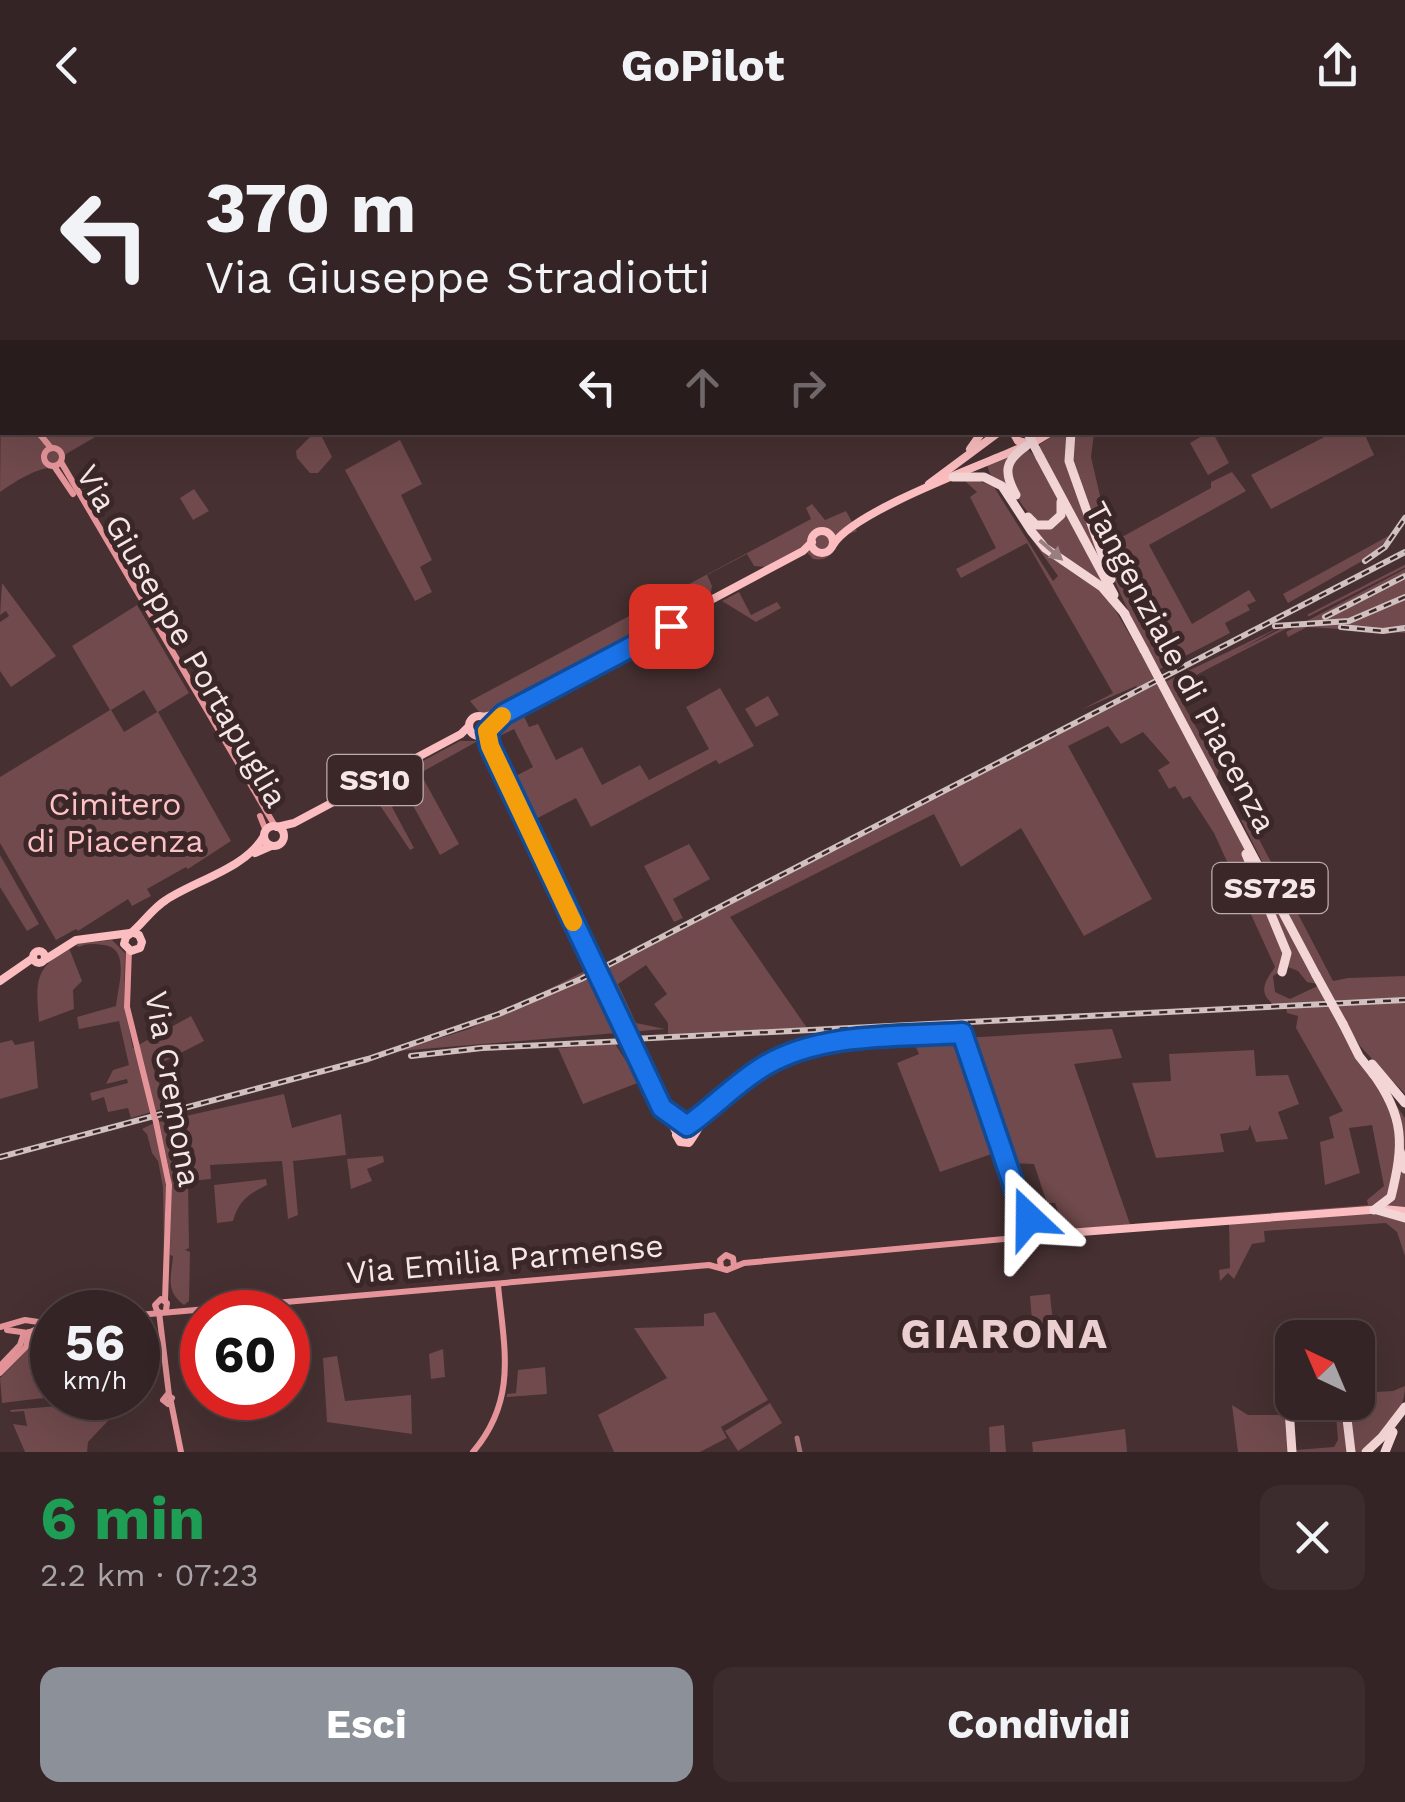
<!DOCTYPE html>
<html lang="it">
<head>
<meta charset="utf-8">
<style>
	:root { --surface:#342425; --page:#3c2c2d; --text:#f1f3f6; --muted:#a9a4a7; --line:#4e4142; --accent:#8c9099 }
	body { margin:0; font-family:"Work Sans",sans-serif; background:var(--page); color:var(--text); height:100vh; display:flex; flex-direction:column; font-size:38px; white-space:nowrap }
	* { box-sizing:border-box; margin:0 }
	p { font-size:32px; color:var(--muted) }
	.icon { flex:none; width:55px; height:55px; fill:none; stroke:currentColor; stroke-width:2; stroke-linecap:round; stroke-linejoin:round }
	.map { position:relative; height:1322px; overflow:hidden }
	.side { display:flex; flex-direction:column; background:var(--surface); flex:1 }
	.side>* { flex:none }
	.banner { position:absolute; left:0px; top:0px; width:1405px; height:305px; box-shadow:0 10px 40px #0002,0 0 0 2px var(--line); background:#342425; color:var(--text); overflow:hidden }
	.needle { width:65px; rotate:316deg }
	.buttons { position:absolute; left:1275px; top:1190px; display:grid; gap:20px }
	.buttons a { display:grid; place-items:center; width:100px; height:100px; border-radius:20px; background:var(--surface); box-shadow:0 10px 40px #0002,0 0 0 2px var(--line); font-size:50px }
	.speed { position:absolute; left:30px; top:1160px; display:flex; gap:20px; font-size:50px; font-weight:700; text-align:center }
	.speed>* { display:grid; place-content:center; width:130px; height:130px; border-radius:50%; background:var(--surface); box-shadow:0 10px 40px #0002,0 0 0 2px var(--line); line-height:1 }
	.speed small { font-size:25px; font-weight:400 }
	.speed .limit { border:15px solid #d22; background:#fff; color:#111 }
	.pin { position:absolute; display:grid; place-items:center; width:85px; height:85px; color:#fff; margin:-42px; border-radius:20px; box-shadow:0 5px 15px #0006 }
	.me { position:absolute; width:110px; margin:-55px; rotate:337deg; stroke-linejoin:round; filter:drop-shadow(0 0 8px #0008) }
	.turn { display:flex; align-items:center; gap:35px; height:210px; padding:0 40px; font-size:45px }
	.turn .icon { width:130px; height:130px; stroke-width:2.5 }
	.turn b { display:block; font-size:70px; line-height:85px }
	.lanes { display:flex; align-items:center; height:95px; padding:0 40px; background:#0003; justify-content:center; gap:50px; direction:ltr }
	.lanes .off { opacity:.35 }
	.round { display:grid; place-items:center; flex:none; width:105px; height:105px; border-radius:20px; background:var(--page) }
	.head { display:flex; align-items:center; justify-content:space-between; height:170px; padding:0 40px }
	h1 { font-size:60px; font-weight:700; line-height:75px; color:#1e9e55 }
	.button { display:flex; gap:20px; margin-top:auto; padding:20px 40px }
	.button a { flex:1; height:115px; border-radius:20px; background:var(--accent); color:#fff; font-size:40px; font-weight:700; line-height:115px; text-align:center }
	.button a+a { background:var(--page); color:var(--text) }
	header { display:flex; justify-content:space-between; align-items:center; height:130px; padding:0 40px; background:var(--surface); font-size:45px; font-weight:700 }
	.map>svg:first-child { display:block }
	.green { fill:#704a4c; fill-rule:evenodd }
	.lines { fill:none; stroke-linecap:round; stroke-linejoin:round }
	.stream { stroke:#724950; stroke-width:2.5 }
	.tertiary { stroke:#a67476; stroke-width:5 }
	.secondary { stroke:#e5959a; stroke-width:6 }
	.primary { stroke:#fbbdbf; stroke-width:8 }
	.trunk { stroke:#f4d5d6; stroke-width:9 }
	.motorway { stroke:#ededed; stroke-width:9 }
	.rail-casing { stroke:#d0c0c0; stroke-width:6 }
	.rail { stroke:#3b2628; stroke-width:2.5; stroke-dasharray:8; stroke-linecap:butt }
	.secondary-bridge { stroke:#e5959a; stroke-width:6 }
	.primary-bridge { stroke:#fbbdbf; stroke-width:8 }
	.trunk-bridge { stroke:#f4d5d6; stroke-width:9 }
	.oneway { fill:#987e7f }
	.route-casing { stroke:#114b97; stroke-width:25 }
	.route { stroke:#1a73e8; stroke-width:18 }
	.slow { stroke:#f59e0b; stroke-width:18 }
	.labels { text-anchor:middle; stroke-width:10; stroke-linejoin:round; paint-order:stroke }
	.shield { fill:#3b2628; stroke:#bdadae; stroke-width:2.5 }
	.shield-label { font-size:30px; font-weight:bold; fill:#f5e7e7 }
	.street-label { font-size:32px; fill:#f5e7e7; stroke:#3b2628 }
	.park-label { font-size:32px; fill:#fdc2c5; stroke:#3b2628 }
	.district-label { font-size:42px; font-weight:bold; letter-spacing:2.5px; fill:#ebcfd0; stroke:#3b2628 }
</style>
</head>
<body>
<header><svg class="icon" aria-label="back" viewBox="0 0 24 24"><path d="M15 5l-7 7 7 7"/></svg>GoPilot<svg class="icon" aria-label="share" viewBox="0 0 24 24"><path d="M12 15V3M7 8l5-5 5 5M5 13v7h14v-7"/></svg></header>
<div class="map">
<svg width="1405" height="1322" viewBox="0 0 1405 1322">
	<rect width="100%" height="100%" fill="#463031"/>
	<!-- green -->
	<g class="green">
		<polygon points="723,0 952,0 942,2"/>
		<path d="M2,174V302L102,303L66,324L58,336C35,339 20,348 0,362Z"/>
		<polygon points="1209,302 1213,303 1229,333 1208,345 1190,313"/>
		<polygon points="314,303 320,303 332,327 318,343 310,343 297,328 296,321"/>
		<polygon points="1057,303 1069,303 1066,324 1109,448 1039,319 1040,314"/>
		<path d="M1073,303H1094L1091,327L1111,413L1211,358V352L1232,342L1246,361L1149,415L1192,494L1249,460L1256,471L1247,475L1250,480L1225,493L1230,503L1158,540C1135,496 1060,347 1073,303Z"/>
		<polygon points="1332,303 1364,303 1374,325 1271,379 1251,345"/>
		<polygon points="400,310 422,354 401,365 432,430 420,437 432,462 415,471 345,340"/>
		<path d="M1028,320C1043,330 1060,364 1060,383L1047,395C1020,383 1010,359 1011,331Z"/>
		<path d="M1011,325C1008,330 1005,334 1004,340C1003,362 1046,431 1065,379L1106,457L1044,414L1027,392L1009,361L990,344L987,335Z"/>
		<path d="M977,350L994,357L1053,451L1058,446L1023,397L1025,396L1106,464L1152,543L1167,551L1280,497L1174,558L1219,638L1217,647L1206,638L1317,854L1307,852L1298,841L1288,837L1273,846L1275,862L1290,869L1324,853L1241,690H1249L1333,851L1348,848L1405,846V964L1360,916L1343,888L1335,887L1405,988V1126L1397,1102L1386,1093L1264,1101L1265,1112L1252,1114L1234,1149L1228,1143L1220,1151L1219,1140L1230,1138L1229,1092L1066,1103L1055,1073H1047L1034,1034L1012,1033L1006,1019L940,1042L897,933L919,924L913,911L1112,899L1122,928L1074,934L1130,1094L1368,1075L1367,1070L1384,1056L1372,995L1349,998L1360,1043L1325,1055L1320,1012L1334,1008L1329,987L1343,981L1296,898L1298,886L1287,883L1286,875L1273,874C1257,862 1266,850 1275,837L1214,703L1190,666L1183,669L1175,656L1169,659L1158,640L1170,633L1143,602L1121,614L1108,596L1068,616L1152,769L1084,806L1021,698L961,737L934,684L730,787L807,898L668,904V893L654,874L667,864L646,835L618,854L636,893L665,899L398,921L469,899L585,841L536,721L542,717L607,839L1139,562L1136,556L1081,580L1113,563L1027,413L961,448L956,439L996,418L970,367L977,362L965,351Z"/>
		<polygon points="194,359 209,381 193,390 180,368"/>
		<path d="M812,374L825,390L846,381L857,401C852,403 846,404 842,408C831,419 833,432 813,429L803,418L767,437L754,436L747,424L707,445L712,456L710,468L490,584L480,583L470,571L811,389L806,378Z"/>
		<polygon points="1392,404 1371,426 1288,473 1283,464"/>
		<polygon points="1405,439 1405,503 1307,497 1288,507 1286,502"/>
		<polygon points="2,453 56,526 11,557 0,541 0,492 9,486 6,481 0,485"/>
		<polygon points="739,462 751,485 777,472 781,478 756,492 722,471"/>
		<path d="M137,475L189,563L158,582L231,711L188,739L186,737L147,759L151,766L132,776L128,769L78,801L76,799L56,810L0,713V647L110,580L72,516ZM144,560L157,582L124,602L111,580Z"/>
		<path d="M720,558L754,616L719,634L716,630L591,697L576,668L528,693L508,650L533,637L514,599L489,611C490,592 505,588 521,580L529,597L538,594L556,630L582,617L602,655L640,635L649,650L709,619L686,577Z"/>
		<polygon points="768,566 779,585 756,597 745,579"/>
		<polygon points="460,611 478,611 375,668 369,660"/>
		<polygon points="424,650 459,714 440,725 409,668 392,677 414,718 410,720 379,674"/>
		<polygon points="689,714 710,749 673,769 683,788 674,792 644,736"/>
		<polygon points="0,725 39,794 27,801 0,757"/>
		<path d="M112,810L125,823L124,875L133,918L191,886L204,911L153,937L168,977L131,988L128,978L108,982L104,967L92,971L90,963L128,953L127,949L106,954L113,940L129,935L119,891L79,899L77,887L116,876C118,856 131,817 103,815C93,814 88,813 79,817L74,814Z"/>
		<path d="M69,818L82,851L73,860L74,879L39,892C36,853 33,839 69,818Z"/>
		<polygon points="12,910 15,915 34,911 38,958 0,969 0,913"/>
		<polygon points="615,914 640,952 583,974 558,918"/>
		<polygon points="1254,920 1256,946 1288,945 1299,974 1278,982 1288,1009 1256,1012 1250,995 1248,1000 1220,1004 1224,1022 1156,1028 1132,953 1171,951 1169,924"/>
		<path d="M284,964L292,998L341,984L346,1025L293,1031L298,1085L288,1089L282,1031L210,1035L211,1049L188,1051L189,1118L185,1120L190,1122L189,1171L184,1175C164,1161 172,1144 173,1126L170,1125L171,1049L159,992Z"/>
		<polygon points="154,993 166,1057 164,1127 163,1057 158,1031 152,1023 147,1004 142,999"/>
		<polygon points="383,1026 384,1032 367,1039 372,1051 351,1059 347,1029"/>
		<path d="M266,1049L267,1055C249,1064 239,1070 233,1091L217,1093L214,1055Z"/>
		<polygon points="1050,1164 1054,1203 1033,1203 1030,1166"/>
		<polygon points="715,1182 768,1270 721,1297 727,1308 700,1322 614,1322 598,1285 667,1248 634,1198 704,1196 704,1184"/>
		<polygon points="52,1199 52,1267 2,1273 0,1248 47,1200"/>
		<polygon points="443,1219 445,1247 431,1249 429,1224"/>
		<polygon points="337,1226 345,1271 411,1265 412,1304 327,1292 323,1228"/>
		<polygon points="545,1237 547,1264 507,1267 507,1264 516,1263 518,1240"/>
		<path d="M1405,1256C1405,1285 1382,1304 1361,1322H1238L1232,1275L1248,1285H1292L1296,1320L1334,1317L1338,1310L1335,1273L1348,1275L1358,1272V1263L1393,1261Z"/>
		<polygon points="58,1268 75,1268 82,1278 121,1277 88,1312 87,1322 25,1322 13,1294 27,1296 24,1281 11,1282 10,1280 58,1276"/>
		<polygon points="770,1273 782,1293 738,1321 725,1301"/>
		<polygon points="1004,1295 1006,1322 990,1322 989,1297"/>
		<polygon points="1125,1299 1127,1322 1033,1322 1032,1312"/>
	</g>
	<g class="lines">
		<!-- stream -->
		<g class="stream">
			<polyline points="1309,485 1405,436"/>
			<polyline points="1168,558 1285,498"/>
			<polyline points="520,909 522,895 531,887 1149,568"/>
		</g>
		<!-- tertiary -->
		<polyline class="tertiary" points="797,1308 800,1322"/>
		<!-- secondary -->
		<g class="secondary">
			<polyline points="706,0 712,2"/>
			<polyline points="300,2 302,0"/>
			<polyline points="0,213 2,208"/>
			<polyline points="0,242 2,248"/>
			<polyline points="38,302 51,318"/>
			<circle cx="53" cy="327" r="9"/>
			<polyline points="61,332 275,696"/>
			<polyline points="54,336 73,364"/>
			<polyline points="260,686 266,701"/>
			<polyline points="129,819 127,877 153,982"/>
			<polyline points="156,992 169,1055 165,1170"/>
			<polyline points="721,1137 720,1130 726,1125 733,1128 734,1136"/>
			<polyline points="157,1181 155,1175 161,1169 167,1173 166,1180"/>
			<polyline points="159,1182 169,1265"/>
			<polyline points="138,1185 709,1135 727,1140 744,1133 1025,1107"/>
			<polyline points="0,1197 25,1190 52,1194"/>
			<polyline points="7,1200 28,1203 46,1195"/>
			<polyline points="0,1236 20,1215 24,1203"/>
			<polyline points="0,1243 26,1217 29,1202"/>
			<polygon points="167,1265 172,1268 168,1274 163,1270"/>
			<polyline points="171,1272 181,1322"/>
			<path d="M473,1322C518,1269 504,1218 498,1155"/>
		</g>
		<!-- primary -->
		<g class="primary">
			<polyline points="1402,95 1405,94"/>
			<polyline points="1402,111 1405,112"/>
			<polyline points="1013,302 1018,311 1031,314"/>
			<polyline points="1031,314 1051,302"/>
			<polyline points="970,319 982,302"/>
			<polyline points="929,354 999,302"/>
			<circle cx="822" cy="412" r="11"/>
			<path d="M833,415C852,382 979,336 1018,319"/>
			<circle cx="479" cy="596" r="10"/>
			<polyline points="483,587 497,584 803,421 812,412"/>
			<polyline points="489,598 504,585"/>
			<polyline points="487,601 490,616 593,835"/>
			<circle cx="274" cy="706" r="10"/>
			<polyline points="277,697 294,693 461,604 469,596"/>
			<polyline points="255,723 271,716"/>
			<path d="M134,803L139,805L142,812L140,818L131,821L124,814L126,807C141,797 150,780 166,770C196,750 245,739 264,706"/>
			<circle cx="39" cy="827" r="6"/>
			<polyline points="46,829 76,810 130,803"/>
			<polyline points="0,851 33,828"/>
			<polyline points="603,857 625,902"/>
			<polyline points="633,918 677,1004"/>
			<path d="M694,1005L691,999L683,996L676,1005L680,1012L689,1013C697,1002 702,991 710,981C779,903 867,909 961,903L1017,1062L1024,1093"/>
			<polyline points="1036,1106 1036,1094 1030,1091 1024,1093 1022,1103 1031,1108 1041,1105 1383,1079 1405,1081"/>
		</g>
		<!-- trunk -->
		<g class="trunk">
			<polyline points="1071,302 1069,331 1111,449"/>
			<polyline points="1040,327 1114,465"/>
			<polyline points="953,347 984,347 1002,356 1032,402 1045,418 1102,457 1125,484"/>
			<path d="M1016,365C1003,342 1005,331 1026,316"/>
			<polyline points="1028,387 1036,395 1050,395 1061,385 1061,372"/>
			<polyline points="1124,483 1144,520"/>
			<polyline points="1173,575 1316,845"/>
			<polyline points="1246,724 1287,823 1282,842"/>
			<polyline points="1343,894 1359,926 1374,945"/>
			<polyline points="1372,934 1405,973"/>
			<path d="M1372,942C1405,987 1404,1014 1391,1067L1374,1080"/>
			<polyline points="1400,1021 1405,1039"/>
			<polyline points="1377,1080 1405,1088"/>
			<polyline points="1345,1272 1351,1322"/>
			<polyline points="1289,1279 1292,1322"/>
			<polyline points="1366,1322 1382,1307 1405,1277"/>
			<polyline points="1385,1322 1393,1302"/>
		</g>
		<!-- motorway -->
		<g class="motorway">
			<polyline points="377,0 378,2"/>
			<polyline points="342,2 343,0"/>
			<polyline points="401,2 404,0"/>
			<polyline points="1132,2 1133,0"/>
			<polyline points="1149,2 1150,0"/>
			<polyline points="1170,2 1173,0"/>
			<polyline points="0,291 2,290"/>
		</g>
		<defs>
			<g id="rail">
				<polyline points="1365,431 1385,417 1405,388"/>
				<polyline points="1325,487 1405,446"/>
				<polyline points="1275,496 1349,491 1405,467"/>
				<polyline points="1341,497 1383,501 1405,498"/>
				<polyline points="632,909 1405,870"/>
				<polyline points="411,926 482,918 626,911"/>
				<polyline points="0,1027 368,929 499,884 581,849 1405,422"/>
			</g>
		</defs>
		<!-- rail casing -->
		<use href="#rail" class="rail-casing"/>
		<!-- rail -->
		<use href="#rail" class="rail"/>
		<!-- secondary-bridge -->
		<polyline class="secondary-bridge" points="153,982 156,992"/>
		<!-- primary-bridge -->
		<g class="primary-bridge">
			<polyline points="593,835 603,857"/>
			<polyline points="625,902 633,918"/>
		</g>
		<!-- trunk-bridge -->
		<g class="trunk-bridge">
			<polyline points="1027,302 1040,327"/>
			<polyline points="1144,520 1173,575"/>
			<polyline points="1316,845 1343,894"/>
		</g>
	</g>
	<!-- one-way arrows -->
	<defs><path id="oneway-solid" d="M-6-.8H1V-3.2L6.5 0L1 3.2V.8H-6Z" transform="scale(2.5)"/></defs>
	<use class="oneway" href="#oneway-solid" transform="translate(1051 420) rotate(41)"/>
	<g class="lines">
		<defs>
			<path id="route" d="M671,496L504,584L487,601L490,616L662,978L687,996C714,977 737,952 766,935C823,902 897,907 962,903L1016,1062L1029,1088"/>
		</defs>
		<!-- route casing -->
		<use href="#route" class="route-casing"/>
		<!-- route -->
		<use href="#route" class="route"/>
		<!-- slow -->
		<polyline class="slow" points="502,586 487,601 490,616 573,792"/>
	</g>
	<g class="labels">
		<!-- shield labels -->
		<g class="shield">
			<rect x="327.5" y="625" width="95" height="50" rx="8"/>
			<rect x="1212.5" y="733" width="115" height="50" rx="8"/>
		</g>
		<g class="shield-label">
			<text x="375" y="660">SS10</text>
			<text x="1270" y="768">SS725</text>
		</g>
		<!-- street labels -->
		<g class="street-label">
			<text transform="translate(182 506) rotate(60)" y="11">Via Giuseppe Portapuglia</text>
			<text transform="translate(1181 537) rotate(62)" y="11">Tangenziale di Piacenza</text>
			<text transform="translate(173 959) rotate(80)" y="11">Via Cremona</text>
			<text transform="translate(505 1129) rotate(-5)" y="11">Via Emilia Parmense</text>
		</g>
		<!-- park labels -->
		<g class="park-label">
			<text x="115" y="685">Cimitero<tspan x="115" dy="37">di Piacenza</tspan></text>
		</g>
		<!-- district labels -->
		<g class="district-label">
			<text x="1005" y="1218">GIARONA</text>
		</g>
	</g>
</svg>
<div class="buttons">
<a><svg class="needle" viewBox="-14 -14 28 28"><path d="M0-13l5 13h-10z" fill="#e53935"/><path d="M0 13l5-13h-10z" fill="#a9a4a7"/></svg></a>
</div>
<div class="speed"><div>56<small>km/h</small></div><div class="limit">60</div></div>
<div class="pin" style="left:671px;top:496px;background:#d93025"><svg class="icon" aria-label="arrive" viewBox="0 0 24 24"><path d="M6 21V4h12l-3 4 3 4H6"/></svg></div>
<svg class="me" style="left:1029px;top:1088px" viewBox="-20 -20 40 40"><path d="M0-17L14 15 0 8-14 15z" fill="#1a73e8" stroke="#fff" stroke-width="4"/></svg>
<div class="banner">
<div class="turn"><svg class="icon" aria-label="left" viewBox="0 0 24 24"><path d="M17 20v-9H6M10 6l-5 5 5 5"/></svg><div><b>370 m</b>Via Giuseppe Stradiotti</div></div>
<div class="lanes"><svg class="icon" aria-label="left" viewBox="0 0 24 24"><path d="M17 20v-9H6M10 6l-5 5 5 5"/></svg><svg class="icon off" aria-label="ahead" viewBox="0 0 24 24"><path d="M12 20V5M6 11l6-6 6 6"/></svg><svg class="icon off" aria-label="right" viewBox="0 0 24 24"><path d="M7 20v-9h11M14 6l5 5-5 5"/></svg></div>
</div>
</div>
<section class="side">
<div class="head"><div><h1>6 min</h1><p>2.2 km · 07:23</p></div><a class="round"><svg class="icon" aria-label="close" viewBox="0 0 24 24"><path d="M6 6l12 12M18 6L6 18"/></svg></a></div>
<div class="button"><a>Esci</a><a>Condividi</a></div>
</section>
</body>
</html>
